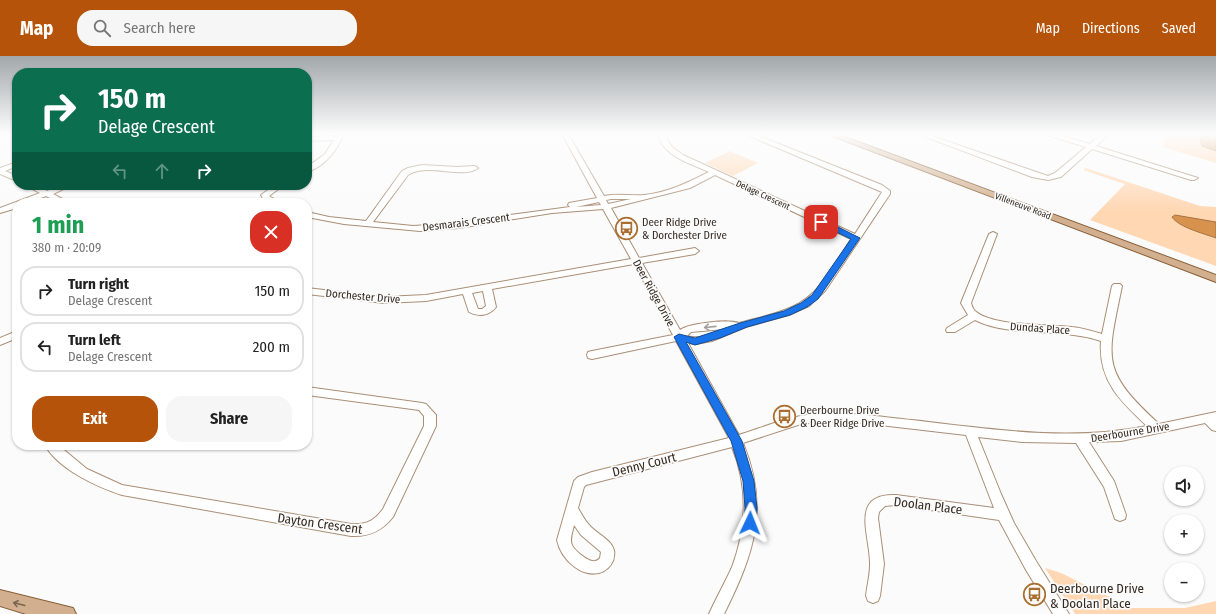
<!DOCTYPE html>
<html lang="en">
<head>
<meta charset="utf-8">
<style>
	:root { --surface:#fff; --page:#f6f6f6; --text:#222; --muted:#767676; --line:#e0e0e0; --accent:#b45309 }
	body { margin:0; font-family:"Fira Sans Condensed",sans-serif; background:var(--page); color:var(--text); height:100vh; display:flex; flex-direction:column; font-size:15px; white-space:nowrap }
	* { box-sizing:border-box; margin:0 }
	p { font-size:13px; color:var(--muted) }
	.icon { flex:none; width:22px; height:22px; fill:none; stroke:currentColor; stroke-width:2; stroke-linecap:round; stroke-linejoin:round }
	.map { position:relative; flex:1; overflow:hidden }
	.details { position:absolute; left:12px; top:142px; width:300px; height:252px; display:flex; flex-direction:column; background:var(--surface); border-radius:16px; box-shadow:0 1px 3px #0004 }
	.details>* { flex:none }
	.hud { position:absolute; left:12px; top:12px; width:300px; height:122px; border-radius:16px; box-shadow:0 1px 3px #0004; background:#0b6e4f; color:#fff; overflow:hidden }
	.tools { position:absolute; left:1164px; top:410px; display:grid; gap:8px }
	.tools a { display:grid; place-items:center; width:40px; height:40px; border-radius:50%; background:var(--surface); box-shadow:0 1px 3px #0004; font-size:20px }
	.pin { position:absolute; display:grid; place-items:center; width:34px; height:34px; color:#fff; margin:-17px; border-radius:8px; box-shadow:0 2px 6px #0006 }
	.me { position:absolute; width:44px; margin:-22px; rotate:2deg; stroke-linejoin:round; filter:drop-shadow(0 0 3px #0008) }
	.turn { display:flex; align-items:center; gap:14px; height:84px; padding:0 20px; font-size:18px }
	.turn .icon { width:52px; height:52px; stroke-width:2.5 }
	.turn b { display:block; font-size:28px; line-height:34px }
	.lanes { display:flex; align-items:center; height:38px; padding:0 20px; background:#0003; justify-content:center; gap:20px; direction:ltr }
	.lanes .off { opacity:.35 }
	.round { display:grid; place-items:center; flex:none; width:42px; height:42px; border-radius:16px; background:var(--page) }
	.head { display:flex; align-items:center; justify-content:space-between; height:68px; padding:0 20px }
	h1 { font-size:24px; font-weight:700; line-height:30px; color:#1e9e55 }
	.action { display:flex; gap:8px; margin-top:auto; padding:8px 20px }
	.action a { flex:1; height:46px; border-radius:16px; background:var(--accent); color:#fff; font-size:16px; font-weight:700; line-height:46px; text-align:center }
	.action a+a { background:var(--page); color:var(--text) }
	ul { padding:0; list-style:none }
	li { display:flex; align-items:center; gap:12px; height:50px; margin:0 8px 6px; padding:0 12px; border:2px solid var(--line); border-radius:16px }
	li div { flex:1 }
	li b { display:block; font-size:15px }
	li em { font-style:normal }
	header { display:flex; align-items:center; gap:24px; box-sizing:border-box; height:56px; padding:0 20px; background:var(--accent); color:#fff }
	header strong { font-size:19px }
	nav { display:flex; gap:22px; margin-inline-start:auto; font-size:14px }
	.search { width:280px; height:36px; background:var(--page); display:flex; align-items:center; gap:10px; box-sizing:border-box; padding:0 14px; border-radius:16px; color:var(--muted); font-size:15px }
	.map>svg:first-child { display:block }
	.green { fill:#ffd7b3 }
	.water { fill:#d7934e; stroke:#a67440 }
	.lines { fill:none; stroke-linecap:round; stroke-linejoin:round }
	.minor-casing { stroke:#aa8f76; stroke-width:2 }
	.major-casing { stroke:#885f37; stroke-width:2 }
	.minor { fill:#fff; fill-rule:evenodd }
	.major { fill:#d2b08f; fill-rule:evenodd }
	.oneway { stroke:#a49f9b }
	.oneway2 { stroke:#7c6652 }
	.route { fill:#1a73e8; stroke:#114b97 }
	.labels { text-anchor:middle; stroke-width:3.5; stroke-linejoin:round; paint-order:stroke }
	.far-street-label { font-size:9px; fill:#352a20; stroke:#fbfbfb }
	.street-label { font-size:11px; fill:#352a20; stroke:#fbfbfb }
	.poi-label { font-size:11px; fill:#352a20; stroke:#fbfbfb; text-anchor:start }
	.near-street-label { font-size:13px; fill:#352a20; stroke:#fbfbfb }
	.near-poi-label { font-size:13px; fill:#352a20; stroke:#fbfbfb; text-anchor:start }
</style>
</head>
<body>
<header>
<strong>Map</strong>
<div class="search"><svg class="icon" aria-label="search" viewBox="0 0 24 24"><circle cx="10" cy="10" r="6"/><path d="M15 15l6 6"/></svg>Search here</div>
<nav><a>Map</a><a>Directions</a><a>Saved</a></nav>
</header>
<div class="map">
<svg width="1216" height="558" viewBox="0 0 1216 558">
	<rect width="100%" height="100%" fill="#fbfbfb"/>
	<!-- green -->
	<g class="green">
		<polygon points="1165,78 1216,78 1216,107 1163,91"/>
		<polygon points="730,95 758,107 733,120 705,107"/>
		<polygon points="1086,112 1200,150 1216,151 1216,210 1090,164 1125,128 1083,114"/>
		<polygon points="1045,512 1061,517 1132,552 1185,552 1216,545 1216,558 1075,558"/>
	</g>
	<!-- water -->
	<g class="water">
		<polygon points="1199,78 1216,78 1216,95 1202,90"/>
		<path d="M1175,159L1216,166V182C1205,178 1178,171 1172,161Z"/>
	</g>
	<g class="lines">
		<defs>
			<g id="minor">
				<path d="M337,78H343C338,94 324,111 307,116V111L325,98L334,84L307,85V81L336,80Z"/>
				<path d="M562,78H568L604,140C617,137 631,140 644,139C667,137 689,126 709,116C692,108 665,101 659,81L662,78H669L666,82L672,91L683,99L855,178L882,136L747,79L746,78H754L882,129L890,135V138L825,235L809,250L789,259L746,271L712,285L696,288L688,287L739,379C764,371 789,360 815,358C847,355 880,361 912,364C990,373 1069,386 1147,370C1120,345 1098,324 1101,285C1061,271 1011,282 975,264L955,276H947L946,274L947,272L968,259L961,247L989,178L993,176L997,178L971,247C972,250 973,253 975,255C993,271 1048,268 1072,271C1082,272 1092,275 1102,278L1112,230L1114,228H1120L1122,230C1107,304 1100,314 1159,368L1216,356V375L1212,374L1205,367L1121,385L1089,386L1114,425L1126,459L1125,463L1120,465L1115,463L1104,431L1076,387L1022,386L978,381L1001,438L1014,467L1036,505L1069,558H1053L1026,514L999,464L896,449L885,450L879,456L878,462L884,508L880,540L878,545L873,547L868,545L866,540C867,530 870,519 870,509C871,481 848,437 896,439L994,452L966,379L854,366H816L801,368L743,387C770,452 754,498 724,558H709C716,542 725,527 732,511C747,471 748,430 732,391L586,429L584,431L578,452C582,459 585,465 590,470C598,479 617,486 614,500C614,506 609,512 604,515C584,525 561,504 557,484L574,425L578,421L592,416L729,382L676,285L592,303L588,302L587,299L588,296L592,295L673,279L634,208L492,233L496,251C489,260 478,261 469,256L463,238L426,245L384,247L307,238V232L384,241L426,239L631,203L603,153L552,157L459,172L420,175L344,168L307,161V156L329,161L366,165L402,115L408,112L422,109L457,111L474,110L478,112C463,124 428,106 408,119L373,166L413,170L444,168L570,151L568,149L569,147L597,142ZM715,119L851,183C835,208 820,239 792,251C775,259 756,262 739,267C728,263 689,267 680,274L642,207L695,198L699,195L695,192L639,202L611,152L690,132ZM611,143H631L608,148L606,144ZM599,146L601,149L576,151ZM483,235L486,250L482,253H478L472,237ZM724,273C712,278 699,284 687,280L691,276ZM574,469L581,479L601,496L600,502C599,503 597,505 595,505C589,507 574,494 572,489C569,483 573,475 574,469Z"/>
				<polygon points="918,78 926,78 1048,120 1055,117 1086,91 1047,79 1046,78 1055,78 1090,88 1102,78 1109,78 1096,90 1198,122 1194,124 1191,124 1092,93 1061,121 1048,124 1032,121"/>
				<polygon points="17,106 17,110 5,115 17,120 17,125 0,118 0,112"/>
				<polygon points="25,129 35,129 47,135 61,129 72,129 53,138 70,147 60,147 46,140 28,147 17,147 17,152 0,157 0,152 40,137"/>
				<path d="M275,129H284L269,140L281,147C272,147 265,148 261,139Z"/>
				<polygon points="17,275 17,282 0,289 0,282"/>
				<path d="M307,331L422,347L426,348L436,359V370L393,461C382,475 369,481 351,480L122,439C97,431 58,413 45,389H58L87,413L122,429L351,468C366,469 374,465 383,453L424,370V360L419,354L412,353L307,339Z"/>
			</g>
			<g id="major">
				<polygon points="827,78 837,78 1216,219 1216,226"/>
				<polygon points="0,534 73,552 76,558 26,558 0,550"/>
			</g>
		</defs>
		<!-- minor casing -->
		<use href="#minor" class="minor-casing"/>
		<!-- major casing -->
		<use href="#major" class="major-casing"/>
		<!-- minor -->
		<use href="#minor" class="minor"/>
		<!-- major -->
		<use href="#major" class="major"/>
	</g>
	<!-- one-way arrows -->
	<defs><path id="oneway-shaft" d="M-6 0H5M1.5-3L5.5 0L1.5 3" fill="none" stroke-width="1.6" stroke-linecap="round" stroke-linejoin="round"/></defs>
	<use class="oneway" href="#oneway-shaft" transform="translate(710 271) rotate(174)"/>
	<use class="oneway2" href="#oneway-shaft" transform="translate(19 548) rotate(-166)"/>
	<!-- sky -->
	<linearGradient id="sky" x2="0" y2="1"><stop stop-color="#a1a7aa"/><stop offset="0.5" stop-color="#fdfdfd"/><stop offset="1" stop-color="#fdfdfd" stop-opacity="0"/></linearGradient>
	<rect width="1216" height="156" fill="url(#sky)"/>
	<!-- route -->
	<polygon class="route" points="818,164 824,164 860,182 818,243 807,251 790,259 747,271 720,282 695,289 686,286 742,385 754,425 757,452 756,467 755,471 750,473 746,471 744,467 745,452 743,425 731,385 674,281 679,278 695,282 740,267 784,255 801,247 812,239 851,183 818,167"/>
	<!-- icons -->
	<defs>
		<symbol id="bus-ring" viewBox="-11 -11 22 22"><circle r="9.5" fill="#fbfbfb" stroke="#aa6f30" stroke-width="1.5"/><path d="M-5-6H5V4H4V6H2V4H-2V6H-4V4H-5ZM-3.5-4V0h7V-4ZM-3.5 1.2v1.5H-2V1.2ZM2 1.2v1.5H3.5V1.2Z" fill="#aa6f30"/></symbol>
	</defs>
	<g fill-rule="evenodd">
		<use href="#bus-ring" x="614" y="160" width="25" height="25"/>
		<use href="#bus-ring" x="772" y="348" width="25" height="25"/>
		<use href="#bus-ring" x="1022" y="526" width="25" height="25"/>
	</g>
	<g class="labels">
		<!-- far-street labels -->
		<g class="far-street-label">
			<text transform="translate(763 139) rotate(25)" y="3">Delage Crescent</text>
			<text transform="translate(1023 150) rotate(21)" y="3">Villeneuve Road</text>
		</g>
		<!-- street labels -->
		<g class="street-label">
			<text transform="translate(466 166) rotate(-7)" y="4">Desmarais Crescent</text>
			<text transform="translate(654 237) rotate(61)" y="4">Deer Ridge Drive</text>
			<text transform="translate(363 240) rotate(5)" y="4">Dorchester Drive</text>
			<text transform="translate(1040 272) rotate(4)" y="4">Dundas Place</text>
			<text transform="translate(1130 376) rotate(-9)" y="4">Deerbourne Drive</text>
		</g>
		<!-- poi labels -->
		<g class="poi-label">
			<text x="642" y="170">Deer Ridge Drive<tspan x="642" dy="13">&amp; Dorchester Drive</tspan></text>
			<text x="800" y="358">Deerbourne Drive<tspan x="800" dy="13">&amp; Deer Ridge Drive</tspan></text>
		</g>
		<!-- near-street labels -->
		<g class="near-street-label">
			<text transform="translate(644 408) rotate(-14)" y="5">Denny Court</text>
			<text transform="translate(928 449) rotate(7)" y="5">Doolan Place</text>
			<text transform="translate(320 467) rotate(8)" y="5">Dayton Crescent</text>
		</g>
		<!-- near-poi labels -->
		<g class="near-poi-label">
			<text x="1050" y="537">Deerbourne Drive<tspan x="1050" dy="15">&amp; Doolan Place</tspan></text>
		</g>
	</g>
</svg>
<div class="tools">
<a><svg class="icon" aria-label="sound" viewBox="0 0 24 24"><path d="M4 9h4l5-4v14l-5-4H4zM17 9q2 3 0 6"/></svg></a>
<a>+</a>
<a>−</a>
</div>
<div class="pin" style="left:821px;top:166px;background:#d93025"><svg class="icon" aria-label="arrive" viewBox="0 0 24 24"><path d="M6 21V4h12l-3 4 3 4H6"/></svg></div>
<svg class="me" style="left:750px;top:467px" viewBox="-20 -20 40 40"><path d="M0-17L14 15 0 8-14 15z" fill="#1a73e8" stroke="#fff" stroke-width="4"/></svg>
<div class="hud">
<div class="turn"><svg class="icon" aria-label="right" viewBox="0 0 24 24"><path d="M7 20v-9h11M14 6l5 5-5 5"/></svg><div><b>150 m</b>Delage Crescent</div></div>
<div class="lanes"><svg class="icon off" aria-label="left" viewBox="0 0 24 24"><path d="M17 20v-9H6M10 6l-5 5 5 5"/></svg><svg class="icon off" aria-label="ahead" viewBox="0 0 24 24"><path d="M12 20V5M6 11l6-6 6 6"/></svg><svg class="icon" aria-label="right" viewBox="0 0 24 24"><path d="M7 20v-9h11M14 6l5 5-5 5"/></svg></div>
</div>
<section class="details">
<div class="head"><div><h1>1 min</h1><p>380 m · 20:09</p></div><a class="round" style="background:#d93025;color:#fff"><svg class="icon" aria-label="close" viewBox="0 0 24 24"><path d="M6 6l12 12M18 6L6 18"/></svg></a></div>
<ul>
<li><svg class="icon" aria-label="right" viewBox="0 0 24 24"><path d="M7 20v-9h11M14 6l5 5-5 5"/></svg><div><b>Turn right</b><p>Delage Crescent</p></div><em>150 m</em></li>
<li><svg class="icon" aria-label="left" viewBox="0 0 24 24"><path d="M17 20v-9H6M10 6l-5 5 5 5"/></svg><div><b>Turn left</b><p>Delage Crescent</p></div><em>200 m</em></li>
</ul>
<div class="action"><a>Exit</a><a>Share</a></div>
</section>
</div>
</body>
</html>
